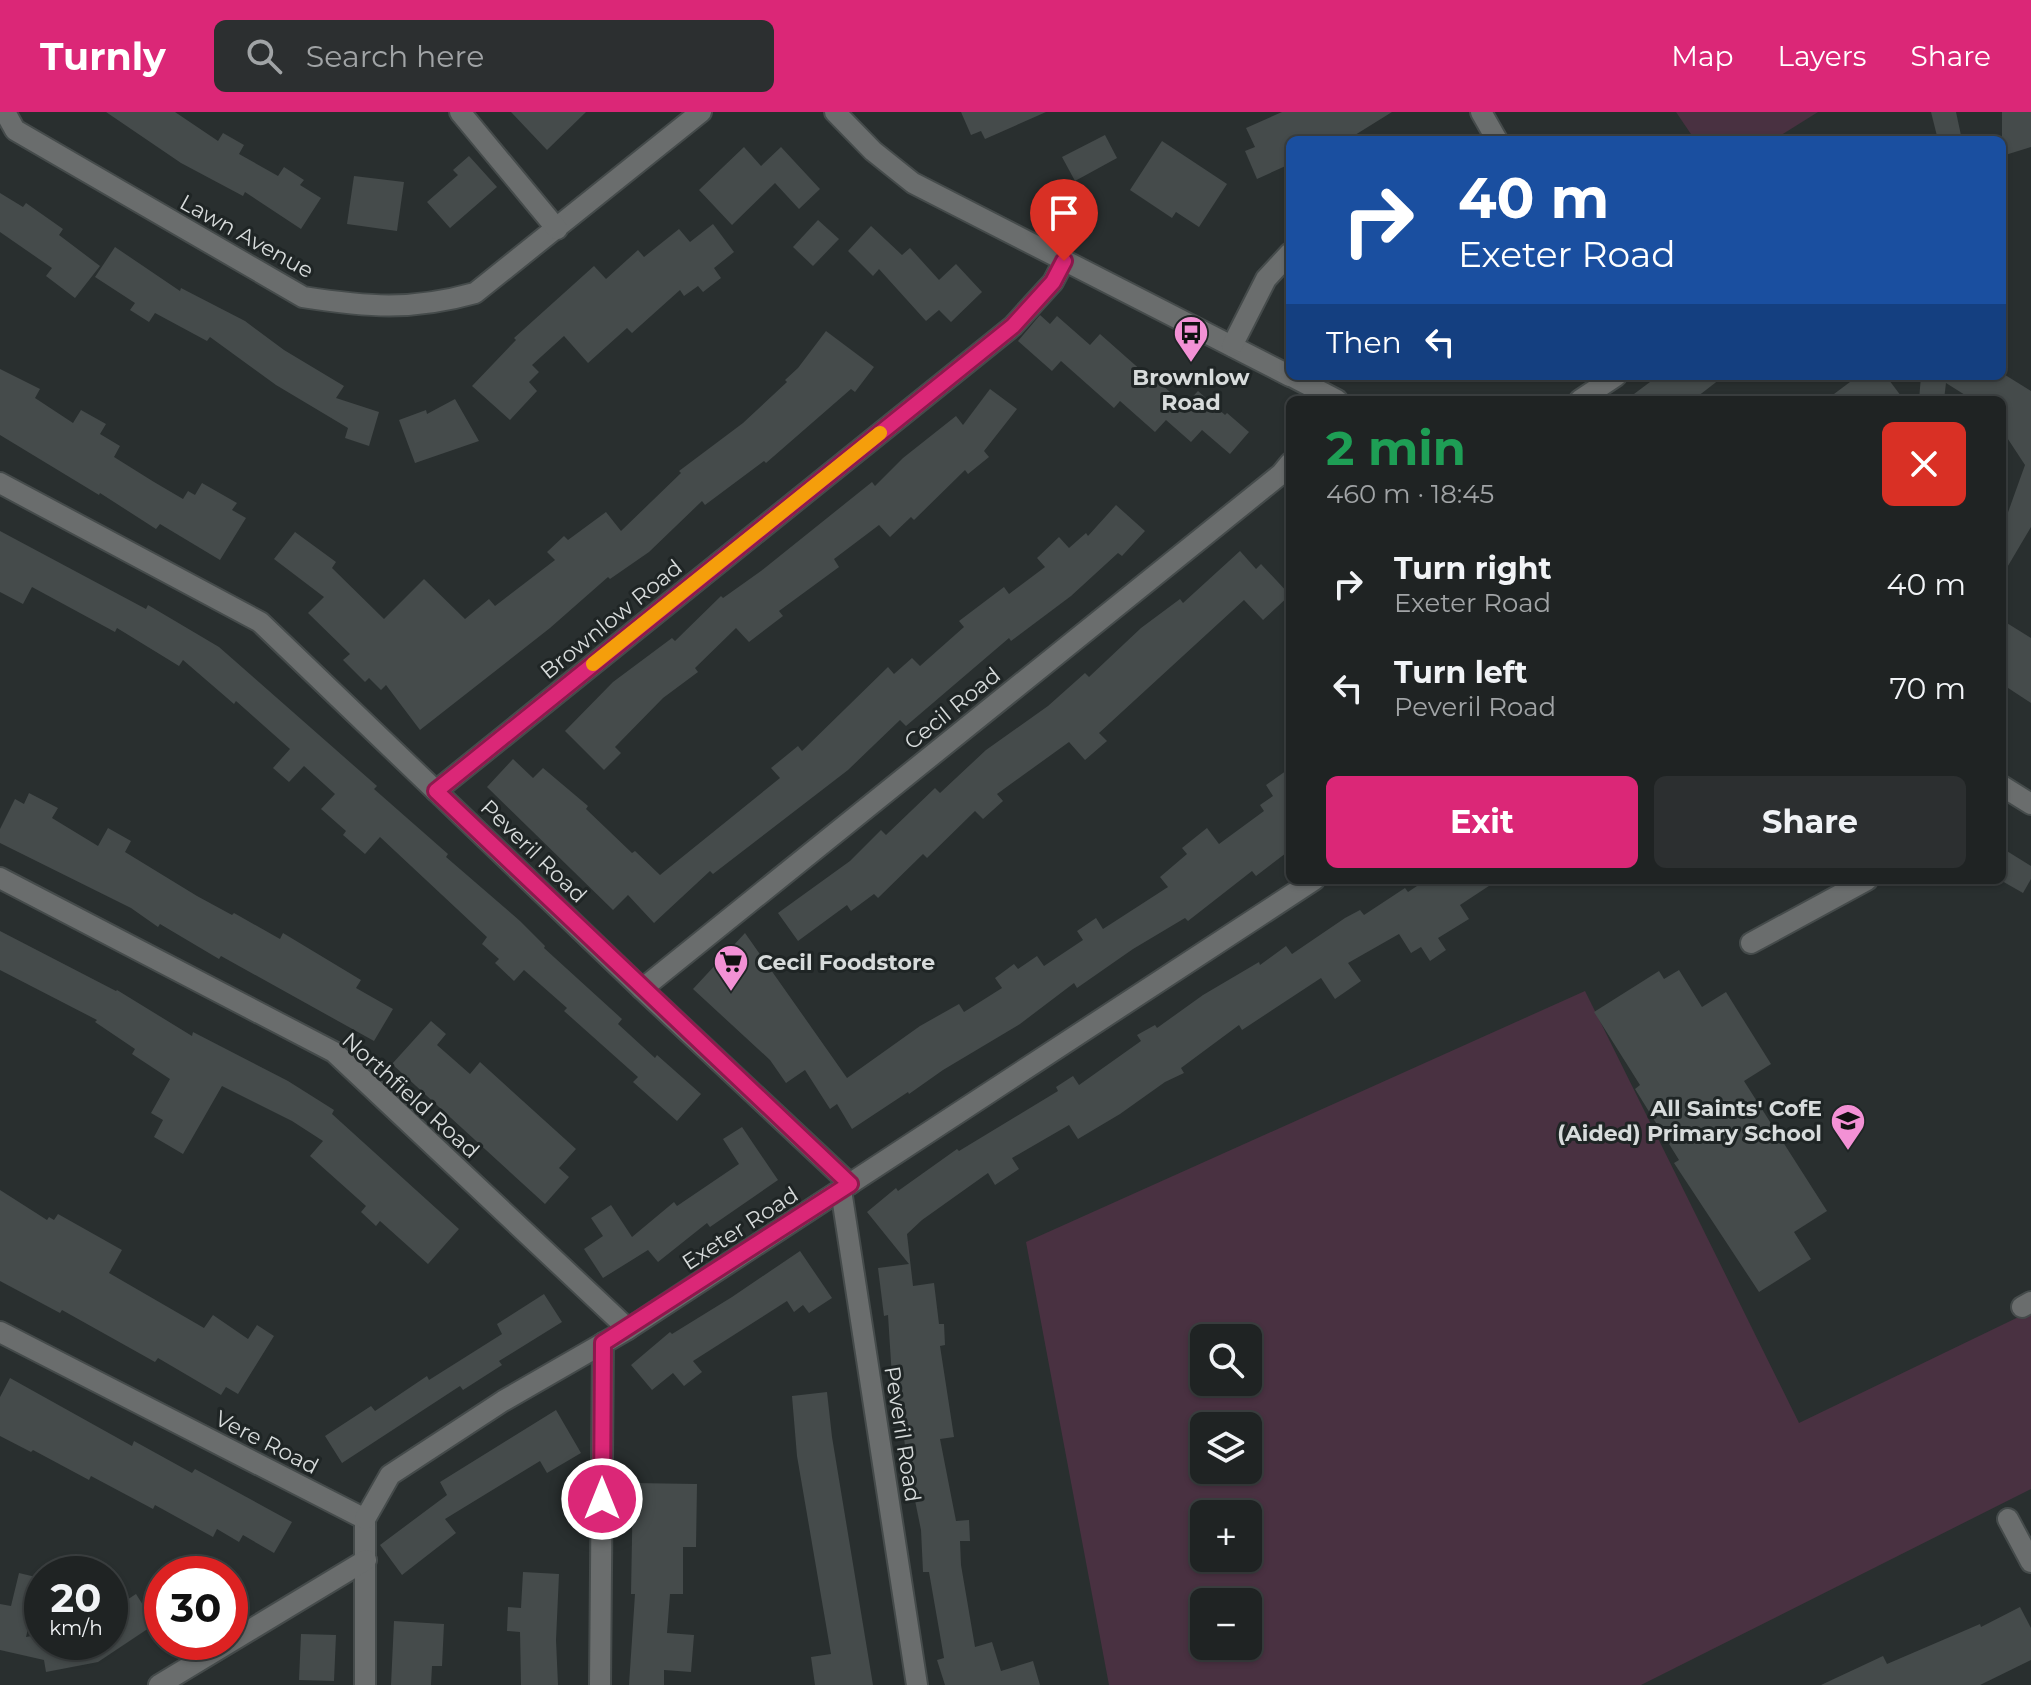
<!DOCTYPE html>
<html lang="en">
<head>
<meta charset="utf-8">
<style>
	:root { --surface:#1f2323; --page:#2c2f30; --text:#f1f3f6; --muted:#a1a4a6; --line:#3c4041; --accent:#db2777 }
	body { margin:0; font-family:Montserrat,sans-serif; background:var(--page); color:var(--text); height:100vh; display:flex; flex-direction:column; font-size:30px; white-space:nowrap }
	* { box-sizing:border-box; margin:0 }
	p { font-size:26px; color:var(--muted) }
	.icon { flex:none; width:44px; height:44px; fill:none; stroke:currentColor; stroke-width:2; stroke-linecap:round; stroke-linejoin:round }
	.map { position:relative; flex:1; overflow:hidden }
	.panel { position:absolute; left:1286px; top:284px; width:720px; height:488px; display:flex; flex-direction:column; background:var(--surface); border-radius:12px; box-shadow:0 2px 6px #0004,0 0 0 2px var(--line) }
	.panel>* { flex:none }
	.guide { position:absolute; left:1286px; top:24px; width:720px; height:244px; border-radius:12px; box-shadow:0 2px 6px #0004,0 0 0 2px var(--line); background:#1a4fa0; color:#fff; overflow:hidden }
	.tools { position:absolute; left:1190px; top:1212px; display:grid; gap:16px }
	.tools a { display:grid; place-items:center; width:72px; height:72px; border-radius:12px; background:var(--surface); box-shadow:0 2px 6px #0004,0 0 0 2px var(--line); font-size:40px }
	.speed { position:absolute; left:24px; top:1444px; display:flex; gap:16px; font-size:40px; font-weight:700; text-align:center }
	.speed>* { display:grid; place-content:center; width:104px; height:104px; border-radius:50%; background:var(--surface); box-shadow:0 2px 6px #0004,0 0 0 2px var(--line); line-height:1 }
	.speed small { font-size:20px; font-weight:400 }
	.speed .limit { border:12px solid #d22; background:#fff; color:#111 }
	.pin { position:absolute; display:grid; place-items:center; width:68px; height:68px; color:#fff; margin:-82px -34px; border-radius:50% 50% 50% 0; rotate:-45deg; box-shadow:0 0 8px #0007 }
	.pin .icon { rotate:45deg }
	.me { position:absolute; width:88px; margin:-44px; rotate:0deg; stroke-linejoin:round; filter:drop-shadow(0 0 6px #0008) }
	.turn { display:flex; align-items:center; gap:28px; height:168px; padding:0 40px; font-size:36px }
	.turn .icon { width:104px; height:104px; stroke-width:2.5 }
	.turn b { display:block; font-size:56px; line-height:68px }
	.then { display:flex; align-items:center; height:76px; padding:0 40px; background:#0003; gap:16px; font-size:30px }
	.round { display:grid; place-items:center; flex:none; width:84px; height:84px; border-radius:12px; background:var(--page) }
	.headline { display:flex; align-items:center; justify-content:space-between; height:136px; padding:0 40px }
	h1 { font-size:48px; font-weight:700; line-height:60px; color:#1e9e55 }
	.primary-button { display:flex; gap:16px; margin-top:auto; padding:16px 40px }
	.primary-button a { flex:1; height:92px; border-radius:12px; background:var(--accent); color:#fff; font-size:32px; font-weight:700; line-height:92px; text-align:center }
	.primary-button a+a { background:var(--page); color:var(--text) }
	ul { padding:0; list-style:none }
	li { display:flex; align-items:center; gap:24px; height:104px; padding:0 40px }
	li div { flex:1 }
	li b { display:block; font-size:30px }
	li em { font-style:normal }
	header { display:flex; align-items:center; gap:48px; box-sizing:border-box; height:112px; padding:0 40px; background:var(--accent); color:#fff }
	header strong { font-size:38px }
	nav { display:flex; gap:44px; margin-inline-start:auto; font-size:28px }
	.search { width:560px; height:72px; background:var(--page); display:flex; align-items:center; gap:20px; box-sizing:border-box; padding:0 28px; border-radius:12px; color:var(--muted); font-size:30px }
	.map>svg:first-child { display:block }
	.green { fill:#493141; fill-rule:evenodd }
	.building { fill:#454b4b }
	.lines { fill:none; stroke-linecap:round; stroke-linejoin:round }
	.minor-casing { stroke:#454b4b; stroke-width:24 }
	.minor { stroke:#6a6d6d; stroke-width:20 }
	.route-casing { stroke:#8e194d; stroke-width:20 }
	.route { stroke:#db2777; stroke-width:14 }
	.slow { stroke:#f59e0b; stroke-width:14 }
	.labels { text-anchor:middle; stroke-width:6; stroke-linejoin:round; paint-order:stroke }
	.street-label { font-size:22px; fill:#d7dbdb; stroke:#1f2525 }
	.poi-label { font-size:22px; font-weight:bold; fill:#d7dbdb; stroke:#1f2525 }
</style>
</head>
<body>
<header>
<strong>Turnly</strong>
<div class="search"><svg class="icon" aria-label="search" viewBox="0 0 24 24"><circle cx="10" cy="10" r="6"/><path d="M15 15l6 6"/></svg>Search here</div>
<nav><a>Map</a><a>Layers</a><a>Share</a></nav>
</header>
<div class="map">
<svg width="2031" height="1573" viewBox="0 0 2031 1573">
	<rect width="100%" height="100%" fill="#292f2f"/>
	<!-- green -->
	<g class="green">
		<polygon points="1676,0 1818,0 1773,28 1695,28"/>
		<path d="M1585,879L1799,1311L2031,1199V1377L1641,1573H1109L1026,1130ZM1204,1226H1248V1270H1204ZM1204,1314H1248V1358H1204ZM1204,1402H1248V1446H1204ZM1204,1490H1248V1534H1204Z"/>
	</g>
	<!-- building -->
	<g class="building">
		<polygon points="106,0 175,0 218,29 223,21 244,33 239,42 278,64 284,55 304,68 300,73 321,86 301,117 245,80 243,84 181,51"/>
		<polygon points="511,0 586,0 547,38"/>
		<polygon points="961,0 1046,0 985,27 981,19 971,23"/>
		<polygon points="1282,0 1392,0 1347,28 1290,28 1290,52 1257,67 1245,39 1255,35 1246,16"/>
		<polygon points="1931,0 1956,0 1962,28 1938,28"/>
		<polygon points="2002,0 2031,0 2031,35 2002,44"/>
		<polygon points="1105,23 1117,46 1075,69 1062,45"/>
		<polygon points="1162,29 1227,72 1199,115 1176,100 1172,106 1130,78"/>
		<polygon points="744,35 761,54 781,35 820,77 799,97 775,71 732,113 699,78"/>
		<polygon points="469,44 497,75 450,116 427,90 458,63 453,58"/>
		<polygon points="354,64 404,70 397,119 347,112"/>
		<polygon points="0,81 23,95 26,91 63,117 59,123 100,154 75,186 46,164 52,156 0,120"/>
		<polygon points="818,108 839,127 813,154 793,135"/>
		<polygon points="713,112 734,140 714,156 721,166 703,180 698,174 684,184 680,178 632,221 627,216 588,251 564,224 532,253 539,260 529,270 537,279 510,308 472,274 516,228 514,226 594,154 606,167 638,138 644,145 679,117 690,130"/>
		<polygon points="871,114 902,143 910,136 939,168 956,152 982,180 951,210 939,198 926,209 879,157 873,164 848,139"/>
		<polygon points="115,135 180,179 181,176 245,209 284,238 344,274 336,286 379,300 369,334 345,326 348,316 276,273 210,225 207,229 155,201 149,210 130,198 135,191 95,165"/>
		<polygon points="1040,203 1050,212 1057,204 1090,233 1100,222 1152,268 1154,266 1185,293 1198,279 1225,303 1227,301 1249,320 1230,342 1202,318 1191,330 1166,308 1155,320 1120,289 1114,296 1061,249 1052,259 1018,229"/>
		<polygon points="826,219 874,255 855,280 851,277 766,351 764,349 705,393 702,389 649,440 610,467 608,465 550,516 420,618 386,573 381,578 369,566 365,570 343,548 350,542 308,501 324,485 274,447 295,420 336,450 332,456 384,507 424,467 465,507 489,487 495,494 555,448 547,440 564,424 568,428 606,400 621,419 681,361 679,359 743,311 787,270 785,268 798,256"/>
		<polygon points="0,257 40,277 35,286 73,311 81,298 106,312 100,322 120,334 114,345 154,370 183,387 188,379 195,383 202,371 237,391 232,398 246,406 220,448 160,412 156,417 100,381 99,383 0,323"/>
		<polygon points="2002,261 2031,279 2031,415 2002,464 2002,417 2025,353 2002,318 2002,288 1973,288 1946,271 1944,288 1919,288 1921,264 2002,264"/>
		<polygon points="1658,264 1724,264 1693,288 1626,288"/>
		<polygon points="1858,264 1886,264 1904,288 1826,288"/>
		<polygon points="990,277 1017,297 984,339 989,345 968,362 965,358 914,408 911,405 890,425 879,413 834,447 839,455 779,499 783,504 749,530 736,516 695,556 698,560 663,586 615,635 621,641 604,658 565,619 613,570 672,526 675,529 721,484 723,486 761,459 872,370 875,374 903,346 956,304 963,313"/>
		<polygon points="455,287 479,329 415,351 399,308 426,298 427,302"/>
		<polygon points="1116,393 1145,419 1122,444 1118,441 1071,484 1011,529 1009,526 906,614 900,608 848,658 713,762 710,759 654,811 628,783 613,798 487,675 513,647 533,666 543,656 588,694 586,697 632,741 635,739 660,763 780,666 771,656 798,634 802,639 888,555 894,562 912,546 920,554 964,515 959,509 1004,475 1009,482 1045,455 1037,446 1059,425 1069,436 1086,421 1088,424"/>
		<polygon points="0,419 146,497 148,493 219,535 377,674 374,677 448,742 446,745 520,809 545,834 544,836 622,907 618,912 655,946 657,943 701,982 677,1009 633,970 638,965 564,899 567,896 524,858 514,869 495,851 499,847 482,832 487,825 380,725 365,742 343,723 346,719 321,697 335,682 304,654 289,670 273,656 290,637 236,589 234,592 183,548 179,554 117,516 115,520 32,475 23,492 0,480"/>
		<polygon points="1240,439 1256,457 1261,452 1290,483 1263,508 1244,488 1099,621 1107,629 1085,648 1069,630 997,682 1003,689 983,707 975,699 927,746 923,742 878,786 874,782 851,799 847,793 798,829 778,801 850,749 881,718 886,723 935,676 940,681 986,638 1048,594 1085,561 1089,565 1141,516 1180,487 1183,491"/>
		<polygon points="2002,508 2031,526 2031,591 2002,572"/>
		<polygon points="1290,656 1290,738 1256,764 1252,759 1188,809 1185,806 1133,837 1077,876 1074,871 1020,912 943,958 909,982 908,980 852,1017 837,992 830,997 805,958 786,971 770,948 693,877 745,821 847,966 920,914 959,892 964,900 1002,876 995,866 1014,852 1018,857 1037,844 1044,854 1083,828 1077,819 1096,806 1103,817 1168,775 1160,765 1187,742 1182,736 1207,716 1219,732 1264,699 1260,693 1273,684 1266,673"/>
		<polygon points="29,681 58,696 52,706 98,734 108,716 131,729 125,740 197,784 232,803 234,801 280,827 283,821 361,868 356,876 393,897 374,929 221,844 219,847 160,812 158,815 131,796 0,731 0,717 15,687 24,692"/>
		<polygon points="2002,736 2031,754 2031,767 2023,781 2002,769"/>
		<polygon points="1426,768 1498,768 1460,793 1469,807 1438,826 1446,838 1430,849 1421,835 1411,841 1399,822 1348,851 1361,869 1335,887 1321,866 1242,918 1239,913 1181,956 1184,961 1165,970 1120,1002 1078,1027 1069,1013 1012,1046 1019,1057 995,1073 988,1061 922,1108 907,1122 913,1174 934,1171 939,1212 944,1212 945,1233 940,1234 954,1325 940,1327 956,1409 969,1408 970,1429 960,1429 961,1453 975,1535 992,1530 1001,1559 1033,1549 1040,1573 945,1573 937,1548 944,1546 929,1460 923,1460 921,1418 907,1349 896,1265 892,1266 888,1203 884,1204 878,1156 909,1152 867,1100 896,1076 898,1079 957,1037 959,1039 1058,979 1056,975 1073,964 1079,973 1141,929 1137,923 1155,913 1157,916 1203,883 1259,850 1260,853 1286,834 1292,842 1345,806 1360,798 1364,803 1405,776 1408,780"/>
		<polygon points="0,819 116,879 117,878 192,924 193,920 288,969 334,998 332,1002 459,1117 428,1152 380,1109 376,1114 361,1100 366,1094 310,1044 323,1029 292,1009 222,974 183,1042 154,1025 163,1008 151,1001 170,967 132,942 135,937 95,910 97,908 0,858"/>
		<polygon points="1679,858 1702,895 1726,880 1771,952 1744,969 1827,1099 1794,1120 1811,1147 1759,1180 1674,1051 1679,1048 1635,977 1640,973 1594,900 1659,859 1664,867"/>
		<polygon points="431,909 446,922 437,933 470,962 480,950 576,1037 559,1056 569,1065 545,1092 392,952"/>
		<polygon points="742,1015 778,1068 710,1115 707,1111 658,1150 648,1138 603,1166 584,1137 603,1124 591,1106 611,1093 632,1125 674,1090 677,1094 739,1052 723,1027"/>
		<polygon points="0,1078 47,1108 49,1105 54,1108 58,1102 122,1138 109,1161 204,1216 213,1203 248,1227 257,1213 274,1224 238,1282 226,1275 221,1283 158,1246 155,1250 62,1198 60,1201 0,1169"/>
		<polygon points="800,1139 832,1186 809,1201 803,1193 794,1200 787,1189 693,1249 702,1260 684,1274 673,1261 652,1278 631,1253 670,1220 672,1222 732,1185"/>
		<polygon points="544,1182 562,1210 499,1249 502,1253 463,1278 460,1274 342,1351 325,1324 371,1294 375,1299 427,1264 429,1268 502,1222 497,1212"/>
		<polygon points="10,1266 132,1334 134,1329 192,1361 195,1357 292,1410 274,1441 243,1423 239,1430 217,1417 213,1425 155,1393 153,1397 91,1364 89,1368 33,1338 31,1340 0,1324 0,1285"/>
		<polygon points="827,1280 832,1325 873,1573 815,1573 811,1545 831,1542 797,1344 792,1284"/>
		<polygon points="556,1298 581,1341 547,1361 540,1349 445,1407 456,1421 402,1463 380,1433 447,1383 440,1370"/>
		<polygon points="633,1371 697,1372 696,1435 683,1435 683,1482 670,1482 667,1521 694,1523 691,1560 664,1558 664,1573 629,1573 635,1482 631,1482"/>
		<polygon points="523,1460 559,1462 556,1528 558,1573 521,1573 520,1520 507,1519 508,1495 521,1496"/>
		<polygon points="19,1461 40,1466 26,1525 42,1522 42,1530 110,1530 110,1499 136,1482 155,1512 98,1550 46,1560 44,1548 0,1538 0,1492 11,1494"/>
		<polygon points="2020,1495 2031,1516 2031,1548 1980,1573 1821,1573 1883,1544 1887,1552 1980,1512 1981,1515"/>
		<polygon points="394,1509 444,1512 442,1554 432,1554 431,1573 391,1573"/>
		<polygon points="301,1522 336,1523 334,1569 299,1568"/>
	</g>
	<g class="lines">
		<defs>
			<g id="minor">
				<path d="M5,0L15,18L303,185C367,195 411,199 475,181L701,0"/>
				<polyline points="460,0 557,117"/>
				<polyline points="835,0 873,39 913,71 1290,264"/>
				<polyline points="1481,0 1497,28"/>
				<polyline points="1232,234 1266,167 1290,141"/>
				<polyline points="1291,264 1337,288"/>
				<polyline points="1580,288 1616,264"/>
				<polyline points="0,371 260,510 642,877 850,1072"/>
				<polyline points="2002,674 2031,692"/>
				<polyline points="436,679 1013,214 1053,170 1064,149"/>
				<polyline points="0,766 334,940 628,1217"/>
				<polyline points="1751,831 1867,768"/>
				<polyline points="642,877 1281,362 1290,351"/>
				<polyline points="841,1078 917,1573"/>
				<polyline points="2022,1195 2031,1190"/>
				<polyline points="0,1220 365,1407 365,1573"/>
				<polyline points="365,1407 390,1363 503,1289 628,1217 1314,768"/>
				<polyline points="2008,1407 2031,1450"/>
				<polyline points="159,1573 366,1448"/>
				<polyline points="600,1573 603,1231"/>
			</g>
		</defs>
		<!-- minor casing -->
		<use href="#minor" class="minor-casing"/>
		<!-- minor -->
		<use href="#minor" class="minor"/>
	</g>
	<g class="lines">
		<defs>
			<polyline id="route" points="602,1387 603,1231 850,1072 436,679 1013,214 1053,170 1064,149"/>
		</defs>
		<!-- route casing -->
		<use href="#route" class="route-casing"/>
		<!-- route -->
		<use href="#route" class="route"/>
		<!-- slow -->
		<polyline class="slow" points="593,552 880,321"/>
	</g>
	<!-- icons -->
	<defs>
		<symbol id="bus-pin" viewBox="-11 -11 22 30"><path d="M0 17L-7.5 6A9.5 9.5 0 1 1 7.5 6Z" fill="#f391d5" stroke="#1f2525"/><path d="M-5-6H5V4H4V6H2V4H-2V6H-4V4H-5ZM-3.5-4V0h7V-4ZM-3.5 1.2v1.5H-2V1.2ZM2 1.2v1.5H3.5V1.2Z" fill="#111"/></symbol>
		<symbol id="supermarket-pin" viewBox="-11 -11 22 30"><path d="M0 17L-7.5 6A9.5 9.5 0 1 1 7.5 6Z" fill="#f391d5" stroke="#1f2525"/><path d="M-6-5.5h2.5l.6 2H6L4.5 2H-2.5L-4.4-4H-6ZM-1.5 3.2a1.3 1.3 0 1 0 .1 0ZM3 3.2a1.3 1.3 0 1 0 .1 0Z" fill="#111"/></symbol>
		<symbol id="school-pin" viewBox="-11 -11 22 30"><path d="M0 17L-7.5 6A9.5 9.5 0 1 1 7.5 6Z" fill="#f391d5" stroke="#1f2525"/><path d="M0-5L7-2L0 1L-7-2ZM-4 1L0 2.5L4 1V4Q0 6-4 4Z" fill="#111"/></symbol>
	</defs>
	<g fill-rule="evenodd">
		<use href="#bus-pin" x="1171" y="201" width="40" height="54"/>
		<use href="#supermarket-pin" x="711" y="830" width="40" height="54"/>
		<use href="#school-pin" x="1828" y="989" width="40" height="54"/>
	</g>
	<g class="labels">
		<!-- street labels -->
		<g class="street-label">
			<text transform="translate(247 124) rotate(29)" y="8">Lawn Avenue</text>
			<text transform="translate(611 507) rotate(-39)" y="8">Brownlow Road</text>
			<text transform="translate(952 596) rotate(-39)" y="8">Cecil Road</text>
			<text transform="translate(534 739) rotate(44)" y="8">Peveril Road</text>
			<text transform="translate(411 983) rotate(42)" y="8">Northfield Road</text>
			<text transform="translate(740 1116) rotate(-33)" y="8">Exeter Road</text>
			<text transform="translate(903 1322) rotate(81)" y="8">Peveril Road</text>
			<text transform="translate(267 1330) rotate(27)" y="8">Vere Road</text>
		</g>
		<!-- poi labels -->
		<g class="poi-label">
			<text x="1191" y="273">Brownlow<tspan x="1191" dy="25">Road</tspan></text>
			<text x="757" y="858" text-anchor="start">Cecil Foodstore</text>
			<text x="1822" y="1004" text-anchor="end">All Saints' CofE<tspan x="1822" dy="25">(Aided) Primary School</tspan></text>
		</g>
	</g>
</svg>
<div class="tools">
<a><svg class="icon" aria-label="search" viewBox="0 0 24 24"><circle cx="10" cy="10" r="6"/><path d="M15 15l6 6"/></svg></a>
<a><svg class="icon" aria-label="layers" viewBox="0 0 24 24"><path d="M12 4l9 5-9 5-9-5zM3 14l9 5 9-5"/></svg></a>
<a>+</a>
<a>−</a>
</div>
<div class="speed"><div>20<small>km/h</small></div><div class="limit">30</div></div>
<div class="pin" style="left:1064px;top:149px;background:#d93025"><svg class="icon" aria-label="arrive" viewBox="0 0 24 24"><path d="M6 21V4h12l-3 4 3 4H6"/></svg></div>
<svg class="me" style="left:602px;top:1387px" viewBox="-20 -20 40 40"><circle r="17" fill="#db2777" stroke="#fff" stroke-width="3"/><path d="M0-11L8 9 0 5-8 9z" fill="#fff"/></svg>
<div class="guide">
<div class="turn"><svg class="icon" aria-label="right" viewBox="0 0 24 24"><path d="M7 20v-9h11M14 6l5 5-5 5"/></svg><div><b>40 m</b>Exeter Road</div></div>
<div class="then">Then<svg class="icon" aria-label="left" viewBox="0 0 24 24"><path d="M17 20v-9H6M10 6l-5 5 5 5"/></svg></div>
</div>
<section class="panel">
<div class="headline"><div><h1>2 min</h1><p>460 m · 18:45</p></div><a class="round" style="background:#d93025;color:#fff"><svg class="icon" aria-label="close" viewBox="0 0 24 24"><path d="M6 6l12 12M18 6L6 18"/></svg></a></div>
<ul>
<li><svg class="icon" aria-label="right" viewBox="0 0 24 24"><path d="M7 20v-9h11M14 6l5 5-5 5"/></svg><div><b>Turn right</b><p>Exeter Road</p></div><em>40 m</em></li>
<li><svg class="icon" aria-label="left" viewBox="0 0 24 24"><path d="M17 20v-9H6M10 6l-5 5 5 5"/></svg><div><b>Turn left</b><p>Peveril Road</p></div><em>70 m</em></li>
</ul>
<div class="primary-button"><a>Exit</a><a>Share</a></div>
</section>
</div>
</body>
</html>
